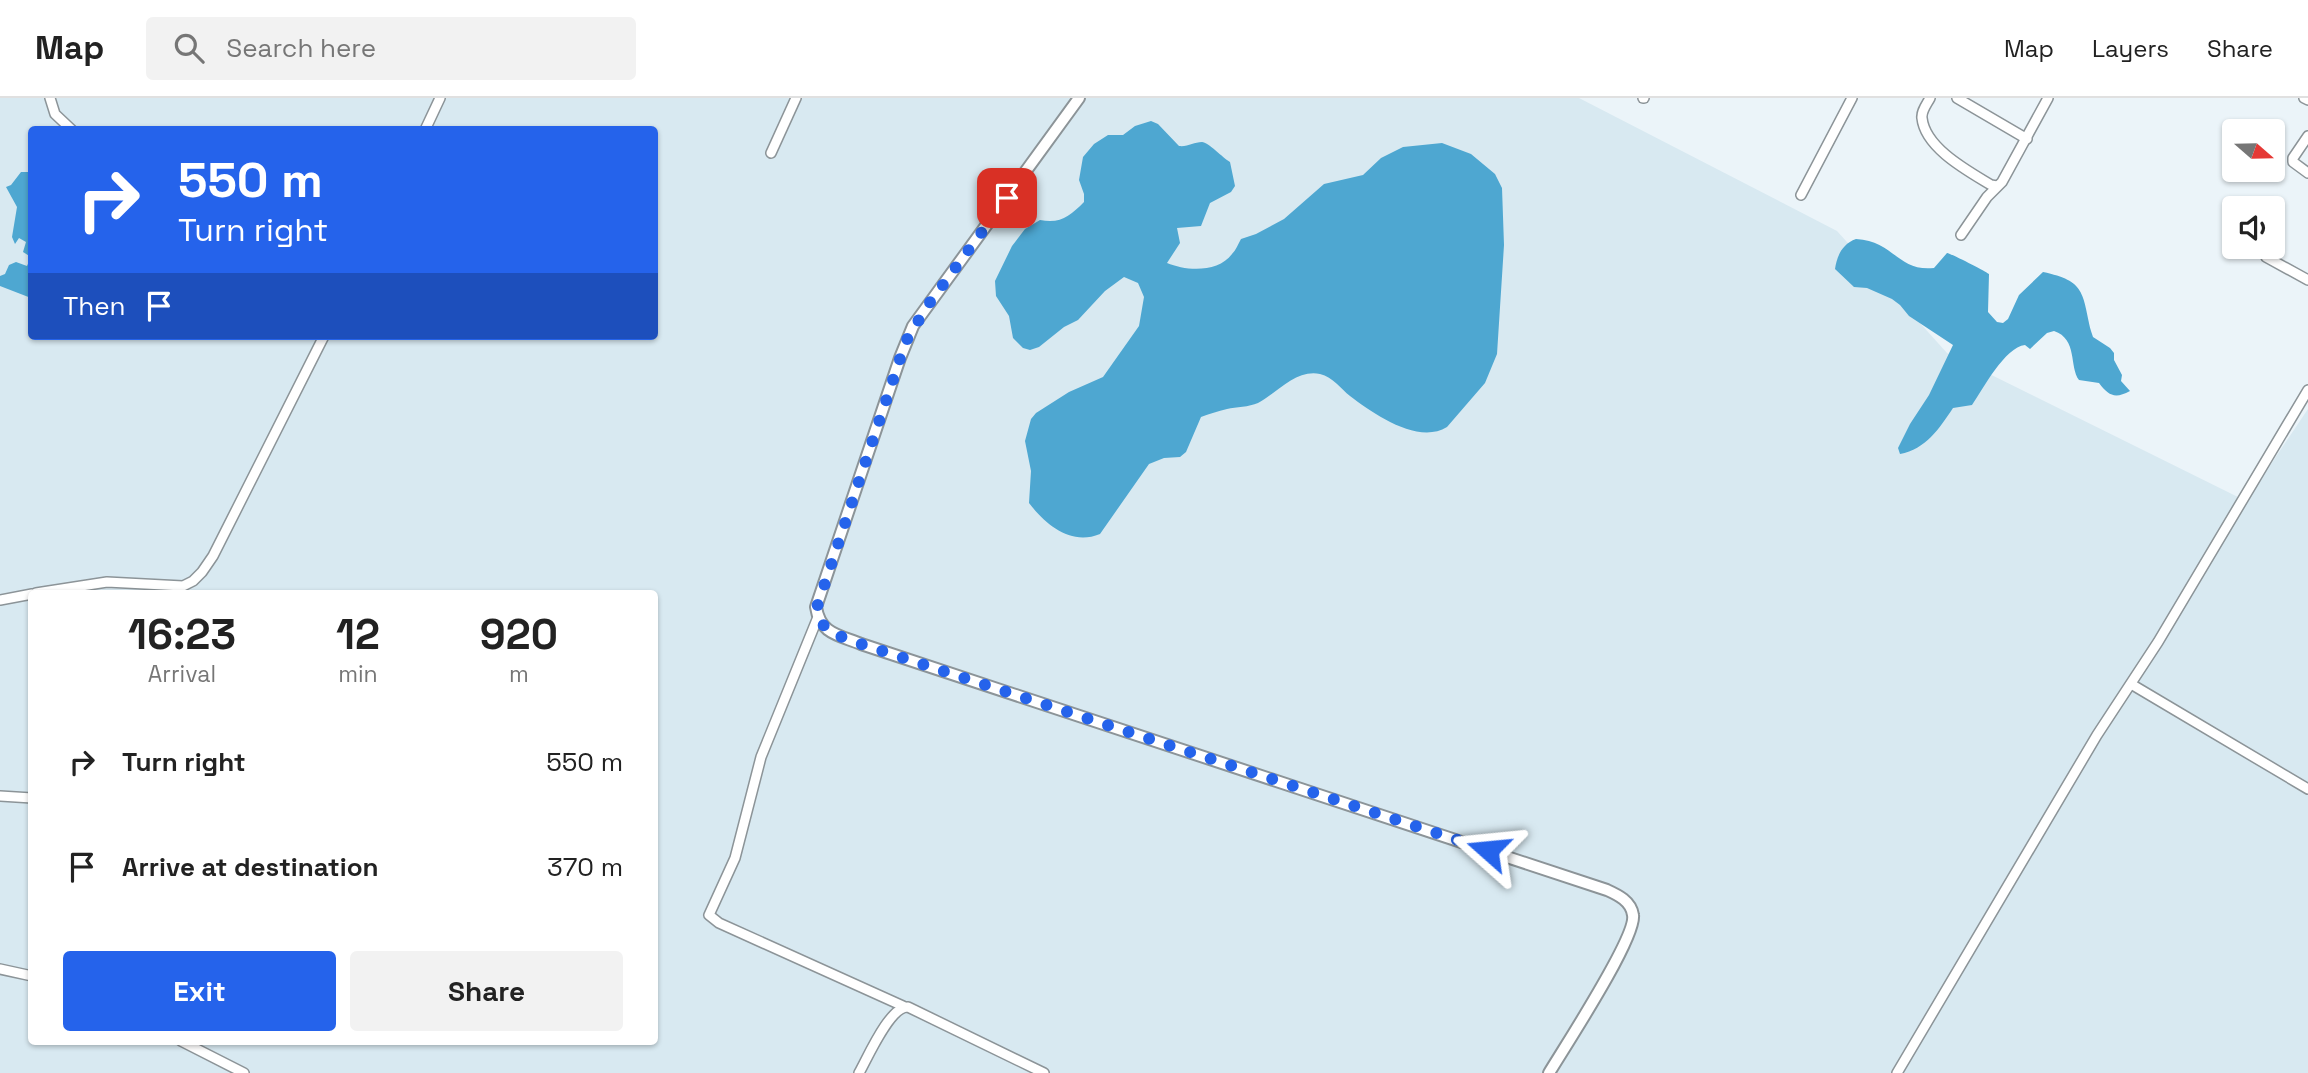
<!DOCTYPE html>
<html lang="en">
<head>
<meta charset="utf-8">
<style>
	:root { --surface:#fff; --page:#f2f2f2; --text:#222; --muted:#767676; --line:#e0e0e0; --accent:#2563eb }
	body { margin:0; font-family:"Space Grotesk",sans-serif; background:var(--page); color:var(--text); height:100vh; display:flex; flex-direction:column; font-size:26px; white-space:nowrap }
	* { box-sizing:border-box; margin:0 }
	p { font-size:23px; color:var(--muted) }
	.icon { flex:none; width:38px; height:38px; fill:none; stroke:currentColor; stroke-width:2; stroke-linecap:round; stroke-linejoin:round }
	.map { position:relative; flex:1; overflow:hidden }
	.panel { position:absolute; left:28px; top:492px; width:630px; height:455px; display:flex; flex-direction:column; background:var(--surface); border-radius:7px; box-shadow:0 2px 5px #0004 }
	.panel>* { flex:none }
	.hud { position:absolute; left:28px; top:28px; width:630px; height:214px; border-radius:7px; box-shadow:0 2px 5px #0004; background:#2563eb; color:#fff; overflow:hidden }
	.needle { width:46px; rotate:110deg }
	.fabs { position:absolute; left:2222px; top:21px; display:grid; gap:14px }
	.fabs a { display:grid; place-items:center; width:63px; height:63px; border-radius:7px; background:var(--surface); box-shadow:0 2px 5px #0004; font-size:35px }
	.pin { position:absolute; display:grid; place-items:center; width:60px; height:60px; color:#fff; margin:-30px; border-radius:14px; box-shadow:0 4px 10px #0006 }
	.me { position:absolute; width:77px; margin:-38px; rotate:288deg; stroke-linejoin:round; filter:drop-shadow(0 0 5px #0008) }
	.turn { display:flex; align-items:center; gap:24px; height:147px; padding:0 35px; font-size:32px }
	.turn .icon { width:91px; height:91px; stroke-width:2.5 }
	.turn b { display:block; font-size:49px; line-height:60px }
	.then { display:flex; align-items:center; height:66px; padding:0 35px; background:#0003; gap:14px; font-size:26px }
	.eta { display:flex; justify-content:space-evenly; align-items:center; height:119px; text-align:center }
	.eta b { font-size:42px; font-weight:700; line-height:49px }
	.primary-button { display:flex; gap:14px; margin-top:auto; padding:14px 35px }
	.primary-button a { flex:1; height:80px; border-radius:7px; background:var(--accent); color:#fff; font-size:28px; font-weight:700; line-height:80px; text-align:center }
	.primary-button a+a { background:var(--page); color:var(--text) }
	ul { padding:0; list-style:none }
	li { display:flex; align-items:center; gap:21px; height:105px; padding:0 35px }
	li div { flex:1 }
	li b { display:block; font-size:26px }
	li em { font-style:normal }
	header { display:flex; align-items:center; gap:42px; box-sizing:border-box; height:98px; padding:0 35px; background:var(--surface); border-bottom:2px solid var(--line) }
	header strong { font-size:33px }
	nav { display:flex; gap:38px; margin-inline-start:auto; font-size:24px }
	.search { width:490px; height:63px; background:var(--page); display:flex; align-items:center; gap:18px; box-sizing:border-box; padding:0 24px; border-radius:7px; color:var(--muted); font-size:26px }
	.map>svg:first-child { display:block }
	.built { fill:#d8e9f1; fill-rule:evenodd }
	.water { fill:#4ea7d1 }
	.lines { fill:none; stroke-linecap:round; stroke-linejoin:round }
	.minor-casing { stroke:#8c9498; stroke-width:12 }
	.tertiary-casing { stroke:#8c9498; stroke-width:14 }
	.minor { stroke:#fff; stroke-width:9 }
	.tertiary { stroke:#fff; stroke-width:10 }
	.route { stroke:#2563eb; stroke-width:12; stroke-dasharray:0 21.6 }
</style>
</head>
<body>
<header>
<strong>Map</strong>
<div class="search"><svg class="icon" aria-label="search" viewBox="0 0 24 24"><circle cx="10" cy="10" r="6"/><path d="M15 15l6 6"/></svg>Search here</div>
<nav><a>Map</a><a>Layers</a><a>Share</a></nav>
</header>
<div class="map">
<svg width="2308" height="975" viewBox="0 0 2308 975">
	<rect width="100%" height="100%" fill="#ebf4f9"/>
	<!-- built -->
	<path class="built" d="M0,0H1579L1837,133L1947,255L2246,403L2308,311V975H0ZM32,32H654V238H32ZM32,495H654V943H32Z"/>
	<!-- water -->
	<g class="water">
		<path d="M1151,23L1158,26L1179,48C1188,49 1194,44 1202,44C1208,44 1223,60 1230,64L1235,88L1231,94L1210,105L1201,128L1177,130L1180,145L1167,165C1186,173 1218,175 1232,156C1236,152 1238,146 1241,141L1256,136L1284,121L1324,86L1363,77L1381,60L1403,49L1442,45L1471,56L1495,76L1502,90L1504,147L1497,256L1485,285L1447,329C1418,347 1374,316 1350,298C1341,291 1333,279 1320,276C1296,271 1277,295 1258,305C1249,309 1236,309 1227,311C1218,313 1209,316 1201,319L1186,354L1180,359L1164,360L1149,366L1100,436C1071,448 1046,427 1029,405L1031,373L1025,343L1031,321L1036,315L1069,294L1103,279L1139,228L1144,199L1138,185L1124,179L1105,193L1078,222L1064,229L1039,249L1030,252L1023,250L1013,240L1009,218L996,198L995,183L1012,148L1025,131L1040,122C1061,126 1070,118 1084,104V96L1079,82L1083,59L1094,46L1108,37H1123L1135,28Z"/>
		<polygon points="21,74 31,74 31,159 23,154 26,144 19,140 15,146 12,139 17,109 6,89 11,87"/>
		<path d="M1856,141C1894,143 1898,174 1934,170L1947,155C1952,156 1985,173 1989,176L1988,214L1997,224L2003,225L2008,221L2019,197L2043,174C2086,183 2082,195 2091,233L2093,239L2110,250L2114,255V262L2122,277L2121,283L2130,293C2115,301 2109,298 2099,285L2079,282C2069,269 2078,241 2054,233L2047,235L2030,251L2025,247C2005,249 1983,291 1972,307L1953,310C1939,331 1926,351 1900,356L1898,350L1910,326L1929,297L1953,247L1909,218L1900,207L1892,201L1867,190L1854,189L1835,171C1837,158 1842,146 1856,141Z"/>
		<polygon points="31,159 31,200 0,188 0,178 5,176 9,167 16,164 27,168"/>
	</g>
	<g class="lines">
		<defs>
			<g id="minor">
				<polyline points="50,0 55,16 72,32"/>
				<polyline points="1643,0 1644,0"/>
				<path d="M1930,0C1927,6 1921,13 1922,20C1925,50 1968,73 1991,87L1997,88"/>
				<polyline points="1957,0 2027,41"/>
				<polyline points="2304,0 2308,2"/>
				<polyline points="425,32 440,0"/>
				<polyline points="2308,38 2293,60 2293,64 2308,75"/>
				<polyline points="771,55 796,0"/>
				<polyline points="1801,97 1852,0"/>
				<polyline points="1961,137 1987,99 2002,84 2048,0"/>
				<polyline points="2266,159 2308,182"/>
				<polyline points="36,495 107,484 183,488 193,483 202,474 213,458 324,238"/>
				<polyline points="0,502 32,496"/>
				<polyline points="818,519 761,659 735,760 709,817 719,825 903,908"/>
				<polyline points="2131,586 2308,691"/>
				<polyline points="0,698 32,700"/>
				<polyline points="0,871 32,878"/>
				<polyline points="181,943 244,975"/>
				<path d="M859,975C868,959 890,908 908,909L1044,975"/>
				<polyline points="1897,975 2097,637 2158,544 2308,292"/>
			</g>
			<path id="tertiary" d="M1079,0L913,228L900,260L816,509C820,536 839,537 861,546L1607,792C1618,797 1631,803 1633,817C1637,839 1564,950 1549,975"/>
		</defs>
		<!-- minor casing -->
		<use href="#minor" class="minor-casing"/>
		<!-- tertiary casing -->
		<use href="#tertiary" class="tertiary-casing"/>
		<!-- minor -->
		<use href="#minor" class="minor"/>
		<!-- tertiary -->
		<use href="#tertiary" class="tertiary"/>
	</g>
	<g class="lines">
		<!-- route -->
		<path class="route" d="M1007,100L928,207L906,243L817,509C820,536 839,537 861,546L1488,752"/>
	</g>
</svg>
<div class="fabs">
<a><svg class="needle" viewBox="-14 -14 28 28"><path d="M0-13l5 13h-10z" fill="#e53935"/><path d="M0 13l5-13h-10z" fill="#767676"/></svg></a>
<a><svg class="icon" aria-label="sound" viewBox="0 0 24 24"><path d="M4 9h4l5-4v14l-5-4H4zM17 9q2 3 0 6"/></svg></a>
</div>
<div class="pin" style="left:1007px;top:100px;background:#d93025"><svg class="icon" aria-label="arrive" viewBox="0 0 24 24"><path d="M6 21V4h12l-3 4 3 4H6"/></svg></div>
<svg class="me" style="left:1488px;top:752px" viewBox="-20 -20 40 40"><path d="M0-17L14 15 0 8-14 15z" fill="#2563eb" stroke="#fff" stroke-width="4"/></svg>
<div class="hud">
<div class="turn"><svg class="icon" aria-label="right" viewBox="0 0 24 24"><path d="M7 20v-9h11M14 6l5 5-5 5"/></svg><div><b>550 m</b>Turn right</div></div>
<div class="then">Then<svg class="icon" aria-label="arrive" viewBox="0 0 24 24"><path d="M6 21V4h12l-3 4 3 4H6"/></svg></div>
</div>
<section class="panel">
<div class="eta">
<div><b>16:23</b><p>Arrival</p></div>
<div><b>12</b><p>min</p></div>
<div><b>920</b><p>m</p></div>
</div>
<ul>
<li><svg class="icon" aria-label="right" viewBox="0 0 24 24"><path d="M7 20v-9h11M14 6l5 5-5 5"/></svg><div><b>Turn right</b></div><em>550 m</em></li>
<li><svg class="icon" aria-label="arrive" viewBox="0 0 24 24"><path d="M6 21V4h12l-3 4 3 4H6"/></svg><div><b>Arrive at destination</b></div><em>370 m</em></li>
</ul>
<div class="primary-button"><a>Exit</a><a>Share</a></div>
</section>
</div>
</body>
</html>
